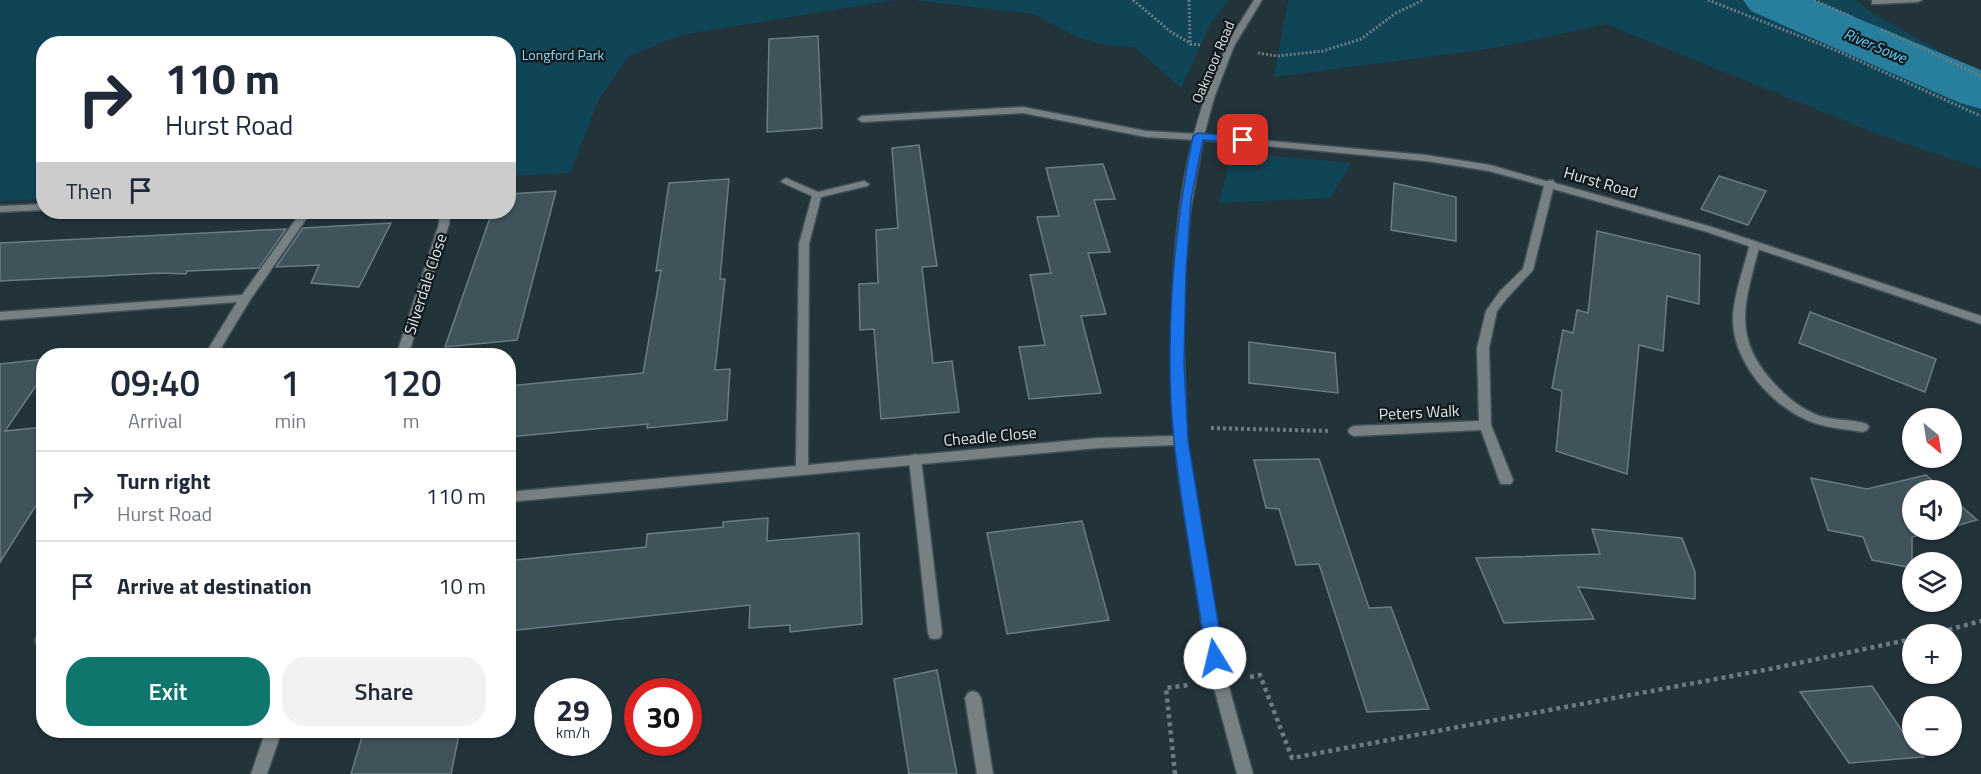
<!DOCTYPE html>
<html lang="en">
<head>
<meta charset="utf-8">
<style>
	:root { --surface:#fff; --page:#f2f2f3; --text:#1f2937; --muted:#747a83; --line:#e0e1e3; --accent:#0f766e }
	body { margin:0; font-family:"Titillium Web",sans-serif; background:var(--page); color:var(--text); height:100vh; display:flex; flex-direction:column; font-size:22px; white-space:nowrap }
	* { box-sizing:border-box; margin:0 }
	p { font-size:20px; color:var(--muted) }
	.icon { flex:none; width:33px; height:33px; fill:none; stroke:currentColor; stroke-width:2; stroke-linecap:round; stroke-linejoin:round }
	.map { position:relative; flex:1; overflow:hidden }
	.side { position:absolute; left:36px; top:348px; width:480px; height:390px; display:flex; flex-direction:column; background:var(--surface); border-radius:24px; box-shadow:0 2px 4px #0004 }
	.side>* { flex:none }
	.guide { position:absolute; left:36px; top:36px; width:480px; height:183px; border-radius:24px; box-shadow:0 2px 4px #0004; background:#fff; color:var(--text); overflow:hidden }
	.needle { width:39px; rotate:150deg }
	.tools { position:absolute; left:1902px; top:408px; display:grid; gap:12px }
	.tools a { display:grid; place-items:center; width:60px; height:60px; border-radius:50%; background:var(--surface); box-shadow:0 2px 4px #0004; font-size:30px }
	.speed { position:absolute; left:534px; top:678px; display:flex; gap:12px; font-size:30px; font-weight:700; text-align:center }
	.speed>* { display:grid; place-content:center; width:78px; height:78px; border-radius:50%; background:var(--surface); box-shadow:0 2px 4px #0004; line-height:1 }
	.speed small { font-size:15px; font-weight:400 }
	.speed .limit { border:9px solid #d22; background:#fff; color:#111 }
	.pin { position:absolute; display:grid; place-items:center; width:51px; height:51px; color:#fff; margin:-26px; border-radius:12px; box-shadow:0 3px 9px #0006 }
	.me { position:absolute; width:66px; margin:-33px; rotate:351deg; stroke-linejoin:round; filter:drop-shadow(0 0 4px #0008) }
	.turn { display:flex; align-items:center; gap:21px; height:126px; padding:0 30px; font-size:27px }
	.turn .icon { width:78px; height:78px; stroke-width:2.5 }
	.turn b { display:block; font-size:42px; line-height:51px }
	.then { display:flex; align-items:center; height:57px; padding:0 30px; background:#0003; gap:12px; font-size:22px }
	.eta { display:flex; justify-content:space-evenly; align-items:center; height:102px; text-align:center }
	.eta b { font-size:36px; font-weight:600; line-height:42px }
	.action { display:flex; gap:12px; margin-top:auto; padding:12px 30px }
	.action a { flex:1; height:69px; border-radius:24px; background:var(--accent); color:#fff; font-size:24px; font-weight:600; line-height:69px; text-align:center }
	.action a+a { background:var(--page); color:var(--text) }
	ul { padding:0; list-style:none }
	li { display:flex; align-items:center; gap:18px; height:90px; padding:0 30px; border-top:2px solid var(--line) }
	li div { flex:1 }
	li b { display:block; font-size:22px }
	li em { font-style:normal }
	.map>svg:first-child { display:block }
	.green { fill:#104558 }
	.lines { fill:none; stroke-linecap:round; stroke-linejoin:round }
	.river { fill:#277f9d; fill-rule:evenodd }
	.building { fill:#40535a; stroke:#697c85; stroke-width:1.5 }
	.service-casing { stroke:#405056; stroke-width:3 }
	.minor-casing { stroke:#405056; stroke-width:3 }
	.path-far2 { stroke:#6d7b81; stroke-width:3; stroke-dasharray:2 2; stroke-linecap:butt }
	.path-far1 { stroke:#6d7b81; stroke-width:4; stroke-dasharray:3 3; stroke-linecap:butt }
	.path { stroke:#6d7b81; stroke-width:4.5; stroke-dasharray:4 4; stroke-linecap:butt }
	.service { fill:#778083; fill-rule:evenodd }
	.minor { fill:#778083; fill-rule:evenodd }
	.route { fill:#1a73e8; stroke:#114b97; stroke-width:1.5 }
	.labels { text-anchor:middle; stroke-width:4.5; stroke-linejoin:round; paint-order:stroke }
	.far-park-label { font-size:14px; fill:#8bd8f7; stroke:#121a1d }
	.far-street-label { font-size:14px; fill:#dde7ec; stroke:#121a1d }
	.far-water-label { font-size:15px; font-style:italic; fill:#62d2fb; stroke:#121a1d }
	.street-label { font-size:16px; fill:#dde7ec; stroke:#121a1d }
</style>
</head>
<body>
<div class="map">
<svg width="1981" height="774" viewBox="0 0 1981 774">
	<rect width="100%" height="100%" fill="#22333a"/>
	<!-- green -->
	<g class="green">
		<polygon points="0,0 895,0 681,35 629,56 599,99 570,173 509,176 508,44 44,44 43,199 0,201"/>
		<polygon points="913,0 1229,0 1211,23 1181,88 1134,47 1109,46 1077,37 1034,14"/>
		<polygon points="1288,0 1856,0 1875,15 1981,74 1981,169 1880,135 1606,24 1495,48 1274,77"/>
		<polygon points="1232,152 1351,163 1330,198 1219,203"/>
	</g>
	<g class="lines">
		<!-- river -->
		<polygon class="river" points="1743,0 1814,0 1981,70 1981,109 1960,103 1751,11"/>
	</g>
	<!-- building -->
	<g class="building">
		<polygon points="818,36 822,128 767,132 769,39"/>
		<polygon points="919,145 937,266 922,267 933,363 952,361 959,412 881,419 874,329 860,330 859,284 878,283 876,230 898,228 892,148"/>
		<polygon points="1103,164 1115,199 1094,200 1110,252 1088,253 1106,314 1081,316 1101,393 1029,399 1019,347 1045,345 1030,275 1051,273 1037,217 1059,216 1046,168"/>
		<polygon points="1719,176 1766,191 1748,225 1701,209"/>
		<polygon points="729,179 720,279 725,279 715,370 730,369 727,420 647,428 648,424 508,437 508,386 643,373 661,270 656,271 669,183"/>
		<polygon points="1394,183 1456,197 1456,241 1391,230"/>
		<polygon points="556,191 517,340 445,347 492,212 508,212 508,194"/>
		<polygon points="391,223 359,287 311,283 319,265 276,267 303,228"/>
		<polygon points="286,229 259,268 187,271 186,274 161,273 0,281 0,243"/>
		<polygon points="1597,231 1700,255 1699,304 1667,296 1663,351 1639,345 1627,474 1556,451 1562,391 1552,388 1563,330 1573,333 1577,310 1588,313"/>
		<polygon points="1810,312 1936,359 1925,392 1799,343"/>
		<polygon points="1249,342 1335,353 1338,393 1249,383"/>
		<polygon points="44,359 44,374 5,431 44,427 44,493 0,562 0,364"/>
		<polygon points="1319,459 1369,608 1391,607 1429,709 1367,712 1319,564 1296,565 1279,509 1266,508 1254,460"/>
		<polygon points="1926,475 1943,490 1912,490 1912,530 1941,530 1912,537 1912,568 1872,560 1863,537 1828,530 1811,478 1867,489"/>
		<polygon points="1952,498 1977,520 1952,527"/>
		<polygon points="768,518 767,541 859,533 862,624 790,632 790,625 749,628 750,605 508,631 508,587 515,560 646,547 647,534 723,527 723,522"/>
		<polygon points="1082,521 1109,620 1007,634 987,533"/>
		<polygon points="1592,529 1682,538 1695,572 1695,599 1578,587 1594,619 1504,623 1476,558 1600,554"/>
		<polygon points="937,670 957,774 909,774 894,679"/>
		<polygon points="1872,686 1912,746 1924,757 1849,763 1800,692"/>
		<polygon points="364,730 460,730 451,774 351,774"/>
	</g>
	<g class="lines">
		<defs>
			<g id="service">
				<polygon points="1023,107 1146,131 1198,134 1203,137 1198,140 1146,137 1023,113 862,122 858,119 862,116"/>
				<polygon points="301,212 311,212 250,300 216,356 204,356 237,302 0,320 0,312 242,295"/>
				<path d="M1755,241L1760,244C1746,299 1730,335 1773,382C1785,396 1800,408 1817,415C1833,421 1851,419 1867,424L1869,427L1867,430L1863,432C1845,429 1826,428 1809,421C1770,405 1731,360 1733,315C1735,291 1744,267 1750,244Z"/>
				<polygon points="915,454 920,456 921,459 942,633 940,638 935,639 930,638 928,633 909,459 910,456"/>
				<polygon points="44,632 44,646 37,645 35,640 39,633"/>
				<polygon points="973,691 978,693 981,698 993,774 977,774 965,698 968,693"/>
			</g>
			<g id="minor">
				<path d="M1254,0H1262L1234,46L1214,98L1204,135L1426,155L1490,165L1546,181L1553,180L1555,183L1712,227L1981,316V324L1704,231L1553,189L1533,270L1508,297L1497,311L1489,348L1491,425L1513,480L1511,484H1501L1499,480L1481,430L1354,436L1350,434L1348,431L1350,428L1354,426L1479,421L1477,348L1486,311L1500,291L1523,269L1544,186L1489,171L1426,161L1203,140L1190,212L1185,271L1183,330L1187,440L1194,492L1224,669L1253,774H1237L1209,669L1181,492L1175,445L1098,448L508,502V492L796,466L799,244L812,196L783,183L781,181L786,178L818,192L864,181L869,184L867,186L821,197L809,244L808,465L1098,438L1175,436C1169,306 1168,165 1226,47C1234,31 1245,15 1254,0Z"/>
				<polygon points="1872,0 1922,0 1918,2 1875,4 1872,4"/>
				<polygon points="44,204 44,210 0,212 0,206"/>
				<polygon points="440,212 450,212 449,224 408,356 396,356 439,224"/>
				<polygon points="266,730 282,730 267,774 251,774"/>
			</g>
		</defs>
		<!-- service casing -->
		<use href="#service" class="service-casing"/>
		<!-- minor casing -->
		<use href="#minor" class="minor-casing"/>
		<!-- path-far2 -->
		<g class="path-far2">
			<polyline points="1133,0 1171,32 1190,43"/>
			<polyline points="1189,0 1190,44 1200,45"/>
			<polyline points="1708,0 1835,50 1981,116"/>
			<polyline points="1814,0 1852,17"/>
			<polyline points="1881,29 1981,76"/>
			<polyline points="1258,53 1277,56 1323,51 1361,39 1396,13 1423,0"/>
		</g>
		<!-- path-far1 -->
		<polyline class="path-far1" points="1211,428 1330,431"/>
		<!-- path -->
		<g class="path">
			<polyline points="1933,634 1981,621"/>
			<polyline points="1250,677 1260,675 1292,758 1775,668 1912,639"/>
			<polyline points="1175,774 1166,688 1189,685"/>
		</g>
		<!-- service -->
		<use href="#service" class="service"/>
		<!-- minor -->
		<use href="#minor" class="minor"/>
	</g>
	<!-- route -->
	<path class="route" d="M1198,133L1243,137L1248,140L1243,143L1203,140L1191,199L1186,272L1184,363L1188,440L1224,658L1221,664L1215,666L1209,664L1207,658C1196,586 1182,514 1174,441C1164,345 1173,231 1193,136Z"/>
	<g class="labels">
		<!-- far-park labels -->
		<g class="far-park-label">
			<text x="563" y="60">Longford Park</text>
		</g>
		<!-- far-street labels -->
		<g class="far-street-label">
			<text transform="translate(1213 62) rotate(-67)" y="5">Oakmoor Road</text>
		</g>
		<!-- far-water labels -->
		<g class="far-water-label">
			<text transform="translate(1875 46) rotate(23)" y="5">River Sowe</text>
		</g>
		<!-- street labels -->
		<g class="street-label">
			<text transform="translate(1601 182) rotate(16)" y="6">Hurst Road</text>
			<text transform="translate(425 284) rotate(-72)" y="6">Silverdale Close</text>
			<text transform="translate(1419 412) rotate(-3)" y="6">Peters Walk</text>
			<text transform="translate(990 436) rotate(-5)" y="6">Cheadle Close</text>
		</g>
	</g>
</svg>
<div class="tools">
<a><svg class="needle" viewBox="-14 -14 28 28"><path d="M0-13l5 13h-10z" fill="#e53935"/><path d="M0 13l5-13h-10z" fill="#747a83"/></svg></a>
<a><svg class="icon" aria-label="sound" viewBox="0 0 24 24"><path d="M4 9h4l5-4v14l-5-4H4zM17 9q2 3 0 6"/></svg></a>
<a><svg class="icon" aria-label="layers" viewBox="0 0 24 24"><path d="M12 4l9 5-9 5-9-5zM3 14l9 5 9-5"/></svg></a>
<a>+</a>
<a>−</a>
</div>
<div class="speed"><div>29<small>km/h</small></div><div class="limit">30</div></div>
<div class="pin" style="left:1243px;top:140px;background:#d93025"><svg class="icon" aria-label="arrive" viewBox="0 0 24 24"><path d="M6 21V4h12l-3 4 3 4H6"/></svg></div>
<svg class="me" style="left:1215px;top:658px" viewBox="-20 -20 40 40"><circle r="19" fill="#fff"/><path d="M0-13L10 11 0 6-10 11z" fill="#1a73e8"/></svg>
<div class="guide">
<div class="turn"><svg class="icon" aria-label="right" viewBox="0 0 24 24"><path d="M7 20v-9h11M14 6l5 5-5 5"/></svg><div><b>110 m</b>Hurst Road</div></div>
<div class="then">Then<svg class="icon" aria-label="arrive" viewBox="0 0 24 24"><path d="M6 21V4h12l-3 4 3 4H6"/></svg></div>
</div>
<section class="side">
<div class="eta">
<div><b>09:40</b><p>Arrival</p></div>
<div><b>1</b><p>min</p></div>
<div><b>120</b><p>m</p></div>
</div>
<ul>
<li><svg class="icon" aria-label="right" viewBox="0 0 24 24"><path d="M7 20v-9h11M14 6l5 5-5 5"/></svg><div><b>Turn right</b><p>Hurst Road</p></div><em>110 m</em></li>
<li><svg class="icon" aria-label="arrive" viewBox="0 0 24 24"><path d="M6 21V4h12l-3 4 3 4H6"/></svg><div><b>Arrive at destination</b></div><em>10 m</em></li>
</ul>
<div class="action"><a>Exit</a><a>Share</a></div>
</section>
</div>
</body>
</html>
